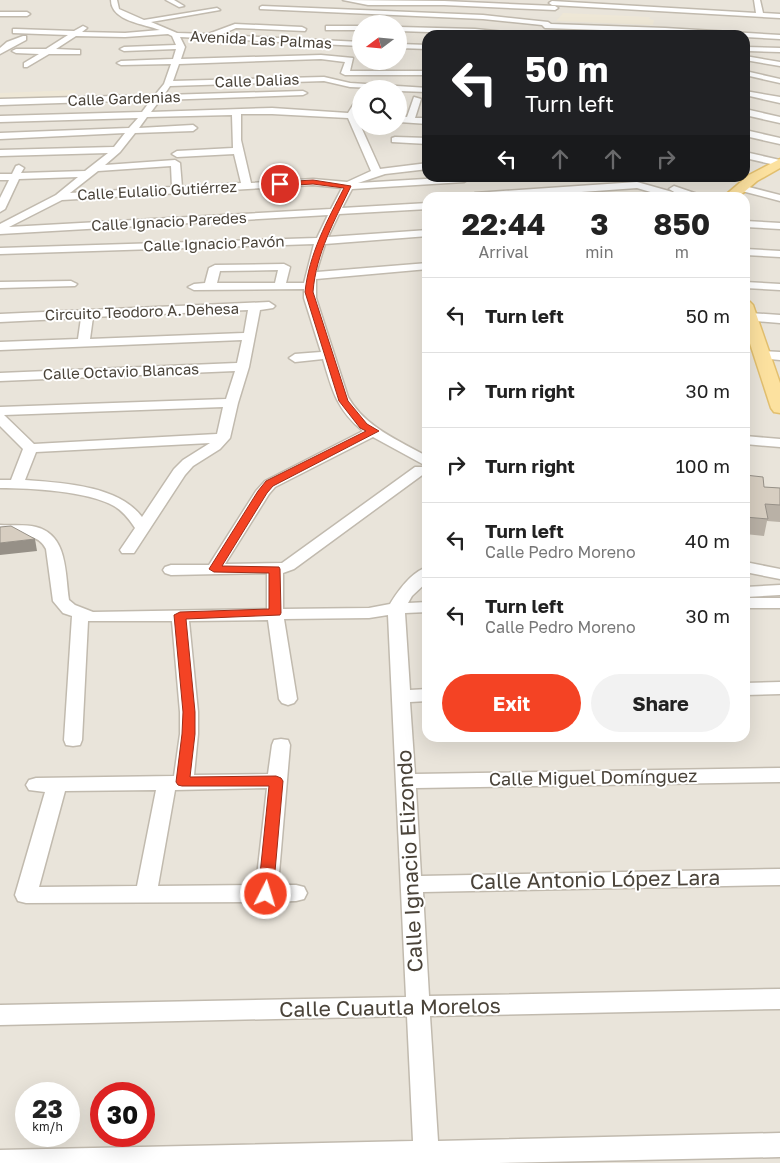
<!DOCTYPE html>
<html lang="en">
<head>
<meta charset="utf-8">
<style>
	:root { --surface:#fff; --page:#f2f2f2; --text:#222; --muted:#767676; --line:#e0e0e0; --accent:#f44324 }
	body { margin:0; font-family:"Golos Text",sans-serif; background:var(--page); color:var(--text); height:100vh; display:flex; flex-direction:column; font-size:19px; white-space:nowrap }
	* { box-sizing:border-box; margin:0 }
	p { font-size:16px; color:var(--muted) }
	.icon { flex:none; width:28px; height:28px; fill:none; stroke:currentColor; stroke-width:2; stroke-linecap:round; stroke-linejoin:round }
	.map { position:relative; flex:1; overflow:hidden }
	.details { position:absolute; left:422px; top:192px; width:328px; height:550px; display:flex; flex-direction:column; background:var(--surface); border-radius:15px; box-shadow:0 5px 20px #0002 }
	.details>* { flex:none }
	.banner { position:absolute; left:422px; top:30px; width:328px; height:152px; border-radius:15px; box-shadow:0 5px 20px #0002; background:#202124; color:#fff; overflow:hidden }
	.needle { width:32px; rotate:254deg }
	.buttons { position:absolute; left:352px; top:15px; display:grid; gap:10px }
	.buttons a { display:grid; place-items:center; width:55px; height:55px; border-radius:50%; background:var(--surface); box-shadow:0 5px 20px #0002; font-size:25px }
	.speed { position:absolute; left:15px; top:1082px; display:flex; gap:10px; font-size:25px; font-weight:700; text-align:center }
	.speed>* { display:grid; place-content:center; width:65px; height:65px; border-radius:50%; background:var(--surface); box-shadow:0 5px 20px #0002; line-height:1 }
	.speed small { font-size:12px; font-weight:400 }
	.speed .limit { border:8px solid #d22; background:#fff; color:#111 }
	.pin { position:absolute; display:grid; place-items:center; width:42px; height:42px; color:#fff; margin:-21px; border:2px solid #fff; border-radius:50%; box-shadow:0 1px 5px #0007 }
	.me { position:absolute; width:55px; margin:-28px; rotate:5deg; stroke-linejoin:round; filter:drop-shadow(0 0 4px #0008) }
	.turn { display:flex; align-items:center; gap:18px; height:105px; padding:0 20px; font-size:22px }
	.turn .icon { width:65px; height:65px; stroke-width:2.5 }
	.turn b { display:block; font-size:35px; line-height:42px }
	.lanes { display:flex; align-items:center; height:48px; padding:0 20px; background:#0003; justify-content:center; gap:25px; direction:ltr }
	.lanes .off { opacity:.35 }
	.eta { display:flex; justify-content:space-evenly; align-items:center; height:85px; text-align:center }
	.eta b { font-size:30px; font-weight:700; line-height:35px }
	.cta { display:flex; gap:10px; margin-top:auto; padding:10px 20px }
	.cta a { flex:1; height:58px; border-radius:30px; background:var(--accent); color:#fff; font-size:20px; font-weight:700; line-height:58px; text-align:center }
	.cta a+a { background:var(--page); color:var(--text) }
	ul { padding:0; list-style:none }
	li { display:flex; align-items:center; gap:15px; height:75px; padding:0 20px; border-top:1px solid var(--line) }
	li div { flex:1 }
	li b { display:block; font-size:19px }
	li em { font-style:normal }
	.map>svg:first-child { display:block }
	.residential { fill:#e9e4da; fill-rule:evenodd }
	.education { fill:#eee7d6 }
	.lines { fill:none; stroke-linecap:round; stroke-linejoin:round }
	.minor-casing { stroke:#c1baae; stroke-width:3 }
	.major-casing { stroke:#e2bf6e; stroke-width:3 }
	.minor { fill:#fff; fill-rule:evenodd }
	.major { fill:#fce19f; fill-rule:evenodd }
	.wall { fill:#b9b1a6 }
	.shaded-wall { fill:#969087 }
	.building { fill:#d7cec1; stroke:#969087 }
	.route { fill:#f44324; stroke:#9f2c17 }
	.labels { text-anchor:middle; stroke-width:4; stroke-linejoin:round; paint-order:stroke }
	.far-street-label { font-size:15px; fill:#4a4339; stroke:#fff }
	.street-label { font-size:18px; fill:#4a4339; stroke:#fff }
	.near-street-label { font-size:21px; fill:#4a4339; stroke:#fff }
</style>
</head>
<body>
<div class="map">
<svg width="780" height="1163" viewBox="0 0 780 1163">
	<rect width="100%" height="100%" fill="#f5f2ec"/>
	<!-- residential -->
	<path class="residential" d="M0,0H780V1163H0ZM361,24H399V61H361ZM428,35H745V178H428ZM361,89H399V126H361ZM428,198H745V738H428ZM26,1094H69V1136H26ZM101,1094H144V1136H101Z"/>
	<!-- education -->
	<g class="education">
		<polygon points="563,13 650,17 649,19 654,20 653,25 556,21"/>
		<polygon points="76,90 74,99 0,101 0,93"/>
	</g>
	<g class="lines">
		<defs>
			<g id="minor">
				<path d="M111,0H117L119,9L144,20L217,8L220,10L151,22L177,33L208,34L235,24L302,27L306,29L305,31L236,28L220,35L361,42V46L180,37L185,47L181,59L321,55L353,58L350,71H428V75H345L341,73L345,62L321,59L179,64L173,81L324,77L350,83L428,88V92L399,91V89L350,87L324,81L170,86L164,95L303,91L307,93L303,95L160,100L151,112L272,108L348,113L358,97H361V104L356,113H361V119L357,118L380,169L428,163V169L385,174L358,183L442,178L469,179L464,182L352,189L342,208L428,203V209L339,214L328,237L428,230V236L325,244L317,270V272L428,263V269L316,279V298L348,397C365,427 398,440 428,457V467L373,437L275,487L269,494L225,564L282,563L415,467H425L427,470L425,473L294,569L283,573V609L369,608L390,604C398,591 412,571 428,567V581L412,596L408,603L428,602V612L405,613L410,690L428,689V701L410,702L415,774L780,768V782L416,788L421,876L780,869V885L423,892L429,996L780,989V1009L430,1016L438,1141L780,1133V1157L498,1163H0V1150L413,1141L407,1016L0,1025V1005L406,997L388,615L369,618L284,619L297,699L294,703L288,705L282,703L279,699L268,620L189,621L198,712V734L194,775L268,774L272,745L274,740L281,739L288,740L290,745L278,885H296L304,887L307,893L304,899L296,901L266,902L26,903L18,901L15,895L45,792L29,790L26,785L29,780L36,778L174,776L180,734V712L172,621H88L82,740L80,745L73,746L66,745L64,740L72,616L63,613L53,601L46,549C38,532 16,535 0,535V525C11,526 25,524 36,527C68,535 65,573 69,600L75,605L93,612L267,609V573L171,575L165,573L163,570L165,567L171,565H209L256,491L265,481L363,431C337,410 332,390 323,359L295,362L289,358L295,354L321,352L304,298V289L194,290L188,287L194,284L205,283L209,268L215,265L284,264L290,267L286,283H304L314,244L0,254V248L317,238L328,215L0,234V224L56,195L78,177L19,179L5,209L0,212V198L9,180H0V174H12L16,166L19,165L24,168L21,173L85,171L108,153L0,156V150L114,147L125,133L0,139V133L129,128L138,118L0,122V116L142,112L151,100L0,105V99L155,95L164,84L171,64L121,65L117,63L121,61L173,59L176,49L124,51L120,49L124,47L176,45L172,36L168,34L125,37L76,36L56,49L77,50H80V54H49L27,67H24V63L39,54L16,53L12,51L16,49H46L68,35L13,33V29H16L74,31L83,26L87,28L82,32L125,33L160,30C144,24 111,21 111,0ZM241,114H272L348,118L371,171L347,182L313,179L251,183L241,140ZM232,115L233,148L177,151L172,154L177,157L234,154L241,183L182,187L180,163L175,160L105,165L120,152L135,133L193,131L197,128L193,125L139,128L147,117ZM171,166L172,187L70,193L98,171ZM313,185L342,188L331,209L9,227L62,200ZM278,270L275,283H217L220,271ZM267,788L256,885L158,886L175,790ZM156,790L137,886L39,887L65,791Z"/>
				<polygon points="166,0 174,0 184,6 179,7"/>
				<polygon points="343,0 444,1 555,6 558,8 555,10 444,5 368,5"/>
				<polygon points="754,0 760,0 763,13 780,14 780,18 552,5 549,3 552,1 756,13"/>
				<polygon points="262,6 483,15 548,22 551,24 665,28 780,35 780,39 745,37 745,35 545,28 542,25 483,19 260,9 260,7"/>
				<polygon points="0,12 27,12 30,14 27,16 0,16"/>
				<rect x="326" y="26" width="35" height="4"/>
				<polygon points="399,27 475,29 516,33 520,35 399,31"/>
				<polygon points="23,36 26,36 26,40 0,54 0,48 7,42"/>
				<polygon points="399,44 428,45 428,49 399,48"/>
				<polygon points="745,47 780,48 780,52 748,51 745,51"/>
				<polygon points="745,56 780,62 780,66 745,60"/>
				<polygon points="745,71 780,79 780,83 745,75"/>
				<polygon points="745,91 780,97 780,103 745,95"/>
				<polygon points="414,97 421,99 415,118 428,118 428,124 399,122 399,116 407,117"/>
				<polygon points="745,109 780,117 780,123 745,115"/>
				<polygon points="745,130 780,138 780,144 745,136"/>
				<polygon points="395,137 428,138 428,144 392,142 392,138"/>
				<polygon points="745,152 780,160 780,166 745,158"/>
				<polygon points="637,182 676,193 669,189 674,186 709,198 671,198 637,188 497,198 470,196 475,193"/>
				<polygon points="741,185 780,195 780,201 738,190 738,186"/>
				<polygon points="745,221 780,223 780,229 745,227"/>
				<polygon points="745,249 780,251 780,257 745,255"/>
				<polygon points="71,281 77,284 75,286 0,288 0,282"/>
				<polygon points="745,282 780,284 780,290 745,288"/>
				<path d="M269,302L275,306L273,308L260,310L249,367L238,403L230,438L220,449L193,466L185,475L134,553H122L120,550L135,528C129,519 123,511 114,506C87,491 31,488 0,488V480H11L23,449L0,426V407L226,399L235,371L0,381V373L237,363L242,340L0,350V342L78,339L81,318L0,322V314ZM248,310L244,333L90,339L93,317ZM223,407L217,434L34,444L4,415ZM210,443L183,460L174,469L142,517C118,485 62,483 25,480L36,452Z"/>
				<polygon points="749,313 780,315 780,323 745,320 745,314"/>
				<polygon points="762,351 780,352 780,360 758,358 756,355"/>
				<polygon points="745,436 780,439 780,447 745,444"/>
				<polygon points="745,562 780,569 780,579 745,572"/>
				<polygon points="780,585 780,595 745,597 745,587"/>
				<rect x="745" y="598" width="35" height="10"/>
				<polygon points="780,682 780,694 745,695 745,683"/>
			</g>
			<g id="major">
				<polygon points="780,159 780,168 757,181 737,198 722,198 749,175"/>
				<polygon points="745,300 750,302 753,305 780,383 780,413 774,412 771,408 745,328"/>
			</g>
		</defs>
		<!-- minor casing -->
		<use href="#minor" class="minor-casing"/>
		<!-- major casing -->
		<use href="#major" class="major-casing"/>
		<!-- minor -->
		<use href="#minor" class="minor"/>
		<!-- major -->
		<use href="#major" class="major"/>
	</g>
	<!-- wall -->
	<polygon class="wall" points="745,475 764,487 780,488 780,522 767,521 764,536 745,534"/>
	<!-- shaded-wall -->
	<polygon class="shaded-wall" points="35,539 37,551 0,555 0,543"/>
	<!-- building -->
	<g class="building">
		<polygon points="718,193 718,198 707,198"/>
		<polygon points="745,475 763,477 764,487 780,488 780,505 765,504 768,519 745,517"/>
		<polygon points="11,526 35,539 0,543 0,527"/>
	</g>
	<!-- route -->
	<path class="route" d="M313,180L351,186C335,220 316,253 313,292L348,401L367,424L379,431L273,486L267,493L222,566L279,567L280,569L281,613L280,615L186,619L195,712V734L190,777L276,776L281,778L283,781L273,894L271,898L266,899L261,898L258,894L269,786H182L178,785L176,782L182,734L183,712L174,615L180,612L269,609V573L214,572L209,569L258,491L266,481L366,431L360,428L339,401L305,292C309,254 327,221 344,188L313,184L280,186L276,184L280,182Z"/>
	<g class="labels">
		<!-- far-street labels -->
		<g class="far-street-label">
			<text transform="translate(261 40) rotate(3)" y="5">Avenida Las Palmas</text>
			<text transform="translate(257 81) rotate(-2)" y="5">Calle Dalias</text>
			<text transform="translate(124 99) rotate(-2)" y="5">Calle Gardenias</text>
			<text transform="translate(157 191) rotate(-3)" y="5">Calle Eulalio Gutiérrez</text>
			<text transform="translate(169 222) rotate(-3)" y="5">Calle Ignacio Paredes</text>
			<text transform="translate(214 244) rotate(-2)" y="5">Calle Ignacio Pavón</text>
			<text transform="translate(142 312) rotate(-2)" y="5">Circuito Teodoro A. Dehesa</text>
			<text transform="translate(121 372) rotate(-2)" y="5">Calle Octavio Blancas</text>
		</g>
		<!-- street labels -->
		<g class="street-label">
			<text transform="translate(593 778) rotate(-1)" y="6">Calle Miguel Domínguez</text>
		</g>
		<!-- near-street labels -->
		<g class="near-street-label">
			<text transform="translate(410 861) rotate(-93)" y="7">Calle Ignacio Elizondo</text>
			<text transform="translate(595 880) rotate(-1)" y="7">Calle Antonio López Lara</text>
			<text transform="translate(390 1008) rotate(-1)" y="7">Calle Cuautla Morelos</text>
		</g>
	</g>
</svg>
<div class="buttons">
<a><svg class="needle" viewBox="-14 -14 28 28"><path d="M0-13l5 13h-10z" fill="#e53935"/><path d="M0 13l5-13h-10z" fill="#767676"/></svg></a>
<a><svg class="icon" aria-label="search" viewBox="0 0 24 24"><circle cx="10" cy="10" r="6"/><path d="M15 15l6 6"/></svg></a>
</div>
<div class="speed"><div>23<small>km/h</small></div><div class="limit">30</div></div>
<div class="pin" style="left:280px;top:184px;background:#d93025"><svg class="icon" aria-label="arrive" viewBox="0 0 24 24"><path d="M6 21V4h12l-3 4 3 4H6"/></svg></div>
<svg class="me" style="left:266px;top:894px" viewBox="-20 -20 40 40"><circle r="17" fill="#f44324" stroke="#fff" stroke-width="3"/><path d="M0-11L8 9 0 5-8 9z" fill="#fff"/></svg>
<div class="banner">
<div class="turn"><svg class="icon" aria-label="left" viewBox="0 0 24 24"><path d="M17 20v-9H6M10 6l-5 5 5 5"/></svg><div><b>50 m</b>Turn left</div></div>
<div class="lanes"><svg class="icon" aria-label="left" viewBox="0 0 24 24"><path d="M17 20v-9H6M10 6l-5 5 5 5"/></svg><svg class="icon off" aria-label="ahead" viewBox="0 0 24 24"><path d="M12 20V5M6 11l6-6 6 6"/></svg><svg class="icon off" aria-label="ahead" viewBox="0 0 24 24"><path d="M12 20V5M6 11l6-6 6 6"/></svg><svg class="icon off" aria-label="right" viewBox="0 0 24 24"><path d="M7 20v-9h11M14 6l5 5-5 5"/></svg></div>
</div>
<section class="details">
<div class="eta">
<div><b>22:44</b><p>Arrival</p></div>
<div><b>3</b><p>min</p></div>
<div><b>850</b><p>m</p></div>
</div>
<ul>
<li><svg class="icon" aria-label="left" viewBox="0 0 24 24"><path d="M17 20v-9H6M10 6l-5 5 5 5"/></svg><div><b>Turn left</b></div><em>50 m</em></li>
<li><svg class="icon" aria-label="right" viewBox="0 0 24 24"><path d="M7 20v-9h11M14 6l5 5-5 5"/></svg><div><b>Turn right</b></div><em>30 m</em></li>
<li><svg class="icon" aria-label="right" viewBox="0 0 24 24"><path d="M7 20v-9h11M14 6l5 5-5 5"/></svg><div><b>Turn right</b></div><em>100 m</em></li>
<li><svg class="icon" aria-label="left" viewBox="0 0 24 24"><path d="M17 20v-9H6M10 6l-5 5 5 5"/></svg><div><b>Turn left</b><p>Calle Pedro Moreno</p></div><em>40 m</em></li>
<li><svg class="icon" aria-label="left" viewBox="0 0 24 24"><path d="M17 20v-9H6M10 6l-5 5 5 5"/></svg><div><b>Turn left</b><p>Calle Pedro Moreno</p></div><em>30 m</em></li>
</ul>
<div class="cta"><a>Exit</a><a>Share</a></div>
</section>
</div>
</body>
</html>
